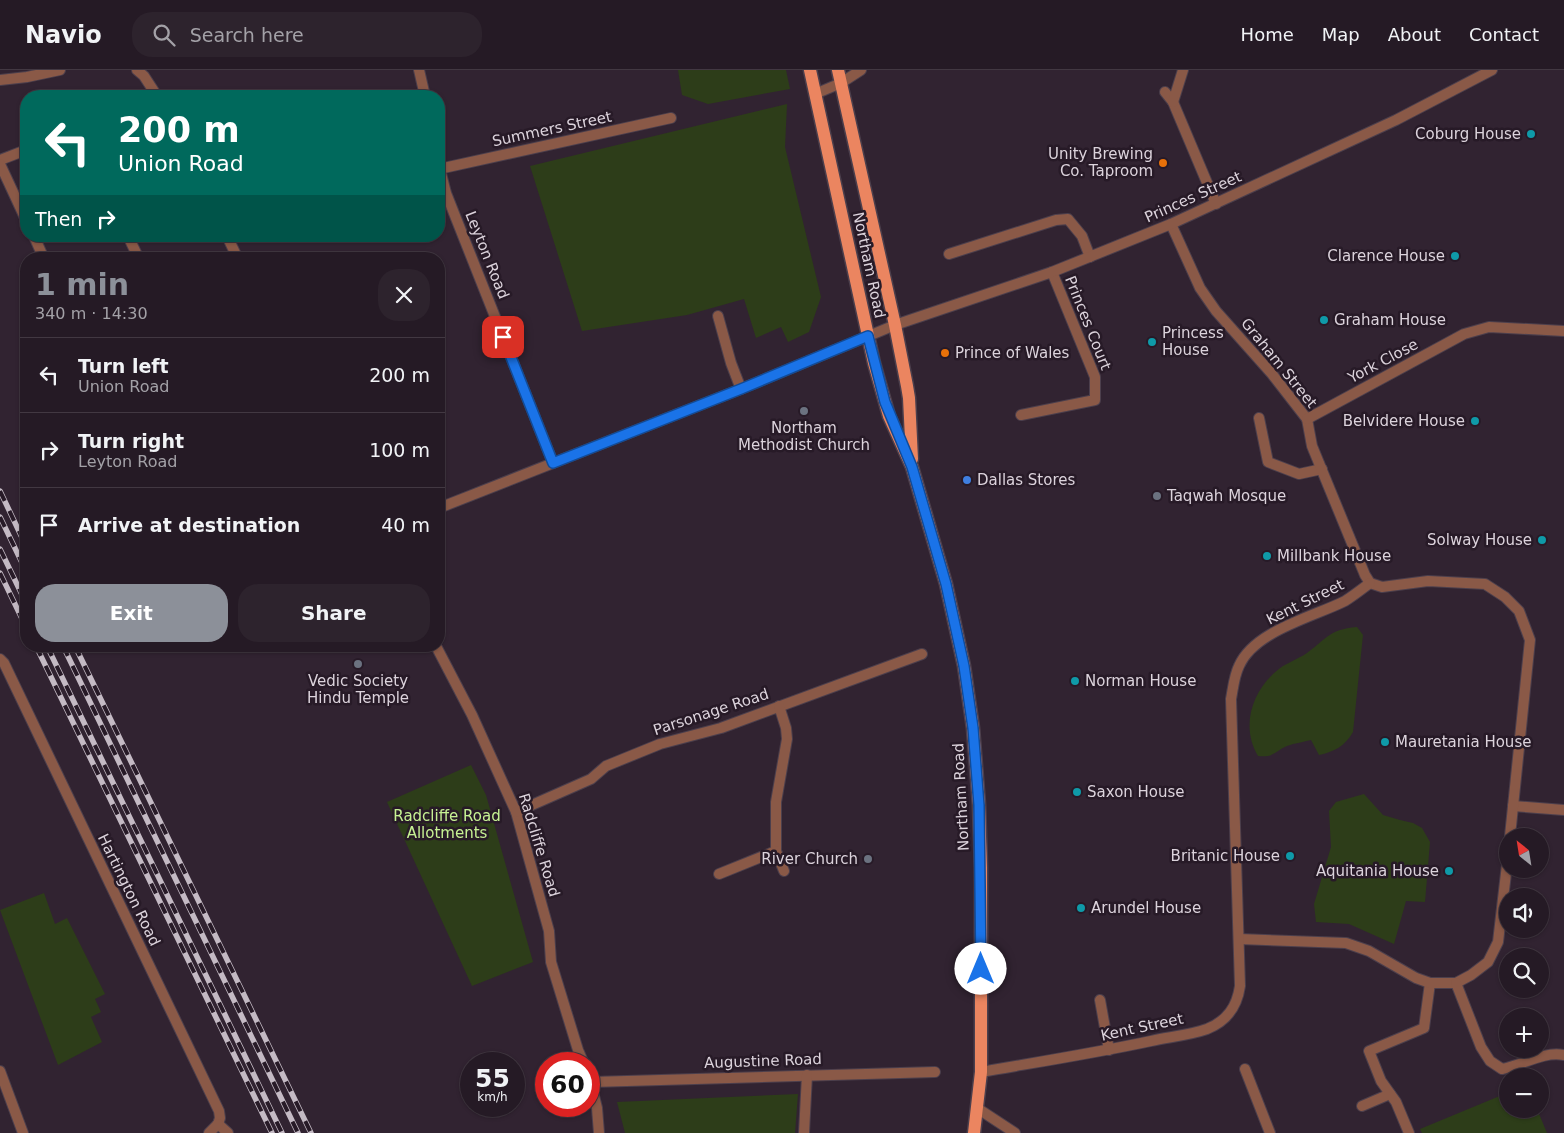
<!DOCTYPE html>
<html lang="en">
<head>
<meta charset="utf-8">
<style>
	:root { --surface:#251a25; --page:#2d232d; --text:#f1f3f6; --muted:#a3a1a7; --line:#423842; --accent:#8c9099 }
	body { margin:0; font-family:"DejaVu Sans",sans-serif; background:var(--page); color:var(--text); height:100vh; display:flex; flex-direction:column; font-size:19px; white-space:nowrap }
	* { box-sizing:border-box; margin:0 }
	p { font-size:16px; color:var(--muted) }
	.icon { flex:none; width:28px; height:28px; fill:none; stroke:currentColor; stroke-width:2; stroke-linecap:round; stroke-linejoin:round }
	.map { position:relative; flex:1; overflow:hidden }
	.drawer { position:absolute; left:20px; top:182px; width:425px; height:400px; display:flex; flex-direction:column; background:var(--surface); border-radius:20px; box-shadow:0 1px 4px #0004,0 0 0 1px var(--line) }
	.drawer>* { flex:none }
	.guide { position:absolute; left:20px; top:20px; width:425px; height:152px; border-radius:20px; box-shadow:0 1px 4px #0004,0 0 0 1px var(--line); background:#00695c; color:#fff; overflow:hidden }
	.needle { width:32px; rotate:330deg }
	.tools { position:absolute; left:1499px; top:758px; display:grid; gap:10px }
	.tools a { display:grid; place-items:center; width:50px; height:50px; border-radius:50%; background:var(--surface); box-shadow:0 1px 4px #0004,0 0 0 1px var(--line); font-size:25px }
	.speed { position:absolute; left:460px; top:982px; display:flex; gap:10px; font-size:25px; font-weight:700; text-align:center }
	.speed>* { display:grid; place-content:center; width:65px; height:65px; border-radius:50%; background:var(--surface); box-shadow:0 1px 4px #0004,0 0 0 1px var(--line); line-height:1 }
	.speed small { font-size:12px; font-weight:400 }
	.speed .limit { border:8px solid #d22; background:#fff; color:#111 }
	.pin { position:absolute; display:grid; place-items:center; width:42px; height:42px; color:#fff; margin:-21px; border-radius:10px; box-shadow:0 2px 8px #0006 }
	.me { position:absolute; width:55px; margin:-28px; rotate:0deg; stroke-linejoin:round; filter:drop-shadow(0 0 4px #0008) }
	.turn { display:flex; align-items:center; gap:18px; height:105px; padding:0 15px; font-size:22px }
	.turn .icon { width:65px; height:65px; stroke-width:2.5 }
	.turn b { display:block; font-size:35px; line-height:42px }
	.then { display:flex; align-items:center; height:48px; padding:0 15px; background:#0003; gap:10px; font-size:19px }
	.round { display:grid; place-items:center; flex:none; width:52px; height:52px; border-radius:20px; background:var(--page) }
	.head { display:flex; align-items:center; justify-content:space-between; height:85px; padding:0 15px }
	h1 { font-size:30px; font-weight:700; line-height:38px; color:var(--accent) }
	.cta { display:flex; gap:10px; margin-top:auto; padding:10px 15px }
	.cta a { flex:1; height:58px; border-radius:20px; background:var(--accent); color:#fff; font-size:20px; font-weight:700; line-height:58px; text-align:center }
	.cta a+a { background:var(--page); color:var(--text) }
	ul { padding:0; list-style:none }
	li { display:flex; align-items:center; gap:15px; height:75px; padding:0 15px; border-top:1px solid var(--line) }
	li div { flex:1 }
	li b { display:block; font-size:19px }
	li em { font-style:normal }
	header { display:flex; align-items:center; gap:30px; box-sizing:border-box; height:70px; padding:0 25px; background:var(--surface); border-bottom:1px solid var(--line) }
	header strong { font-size:24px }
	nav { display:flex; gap:28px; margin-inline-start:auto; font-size:18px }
	.search { width:350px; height:45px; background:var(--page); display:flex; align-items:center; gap:12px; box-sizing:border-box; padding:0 18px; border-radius:20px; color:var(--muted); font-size:19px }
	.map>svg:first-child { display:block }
	.green { fill:#2d3d19 }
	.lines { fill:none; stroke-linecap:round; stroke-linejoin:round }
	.service-casing { stroke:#4c3f4c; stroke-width:12 }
	.minor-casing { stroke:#4c3f4c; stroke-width:12 }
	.tertiary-casing { stroke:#4c3f4c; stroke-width:12 }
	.primary-casing { stroke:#4c3f4c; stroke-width:15 }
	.service { stroke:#8a5947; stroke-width:10 }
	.minor { stroke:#8a5947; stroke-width:10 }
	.tertiary { stroke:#8a5947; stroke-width:10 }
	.primary { stroke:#eb8560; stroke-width:12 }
	.rail-casing { stroke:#c4bac4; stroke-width:5.5 }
	.rail { stroke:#271a27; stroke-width:4; stroke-dasharray:11; stroke-linecap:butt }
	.route-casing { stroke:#114b97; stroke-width:12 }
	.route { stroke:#1a73e8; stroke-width:9 }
	.culture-dot { fill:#0f9aa8; stroke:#271a27; stroke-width:2 }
	.food-dot { fill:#e8710a; stroke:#271a27; stroke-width:2 }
	.worship-dot { fill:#6b7280; stroke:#271a27; stroke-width:2 }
	.shop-dot { fill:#3f7fe0; stroke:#271a27; stroke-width:2 }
	.labels { text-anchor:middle; stroke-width:5; stroke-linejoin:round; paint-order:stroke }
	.street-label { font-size:15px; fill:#dcd3dc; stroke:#271a27 }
	.poi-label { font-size:15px; fill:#dcd3dc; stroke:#271a27; text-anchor:start }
	.park-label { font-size:15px; fill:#c6f193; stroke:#271a27 }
</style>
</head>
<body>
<header>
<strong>Navio</strong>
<div class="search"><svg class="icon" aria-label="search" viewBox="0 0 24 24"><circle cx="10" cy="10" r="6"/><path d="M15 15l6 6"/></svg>Search here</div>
<nav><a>Home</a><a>Map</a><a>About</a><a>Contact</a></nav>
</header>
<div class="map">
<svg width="1564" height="1063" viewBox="0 0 1564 1063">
	<rect width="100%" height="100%" fill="#312331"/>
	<!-- green -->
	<g class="green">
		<polygon points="678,0 786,0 790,19 708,34 682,25"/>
		<polygon points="787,34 785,77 821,227 809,262 788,272 781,257 756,268 744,229 687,245 582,261 530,96"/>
		<path d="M1357,557L1363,565L1353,662C1345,676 1334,682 1319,685L1311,670C1304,672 1295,673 1287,676C1275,681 1274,688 1258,686C1239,654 1254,616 1283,596C1290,592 1297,589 1304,585C1325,571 1328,559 1357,557Z"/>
		<polygon points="471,695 486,725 533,892 472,916 387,732"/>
		<polygon points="1364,724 1383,745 1400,750 1413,753 1422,758 1430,772 1425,832 1406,831 1394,874 1349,854 1316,852 1314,834 1331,777 1329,741 1336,732"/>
		<polygon points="44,823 55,854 67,848 105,924 95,929 101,942 91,947 102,972 58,995 0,840"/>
		<polygon points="1507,1023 1508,1039 1537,1039 1547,1063 1422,1063 1420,1059"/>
		<polygon points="798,1024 795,1063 625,1063 617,1032"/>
	</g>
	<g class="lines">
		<defs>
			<g id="service">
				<polyline points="1165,22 1173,32 1216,134"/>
				<polyline points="1173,32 1183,0"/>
				<polyline points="0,90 26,80"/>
				<polyline points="0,94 26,150"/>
				<polyline points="34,166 44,189"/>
				<polyline points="128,166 139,189"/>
				<polyline points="949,184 1056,150 1068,149 1082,166 1090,187"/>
				<polyline points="1021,345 1095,330 1095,307 1052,202"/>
				<polyline points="1259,348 1268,392 1299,404 1322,399"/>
				<polyline points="1513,736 1564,740"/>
				<polyline points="1100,930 1109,980"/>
				<polyline points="1362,1036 1390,1024"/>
				<polyline points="977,1038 1015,1063"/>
				<polyline points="1409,1063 1396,1032 1381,1011 1369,981 1424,958 1430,913"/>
			</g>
			<g id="minor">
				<polyline points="419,0 425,26"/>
				<polyline points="815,24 841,13 861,0"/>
				<polyline points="439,96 446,123 553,393"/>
				<polyline points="439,99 671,48"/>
				<polyline points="1171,154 1200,218 1216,241 1272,304 1307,349 1312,376 1365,505 1370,513"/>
				<polyline points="718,246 731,293 741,319"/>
				<polyline points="1307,349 1464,264 1489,257 1564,261"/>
				<polyline points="1370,513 1382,517 1428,511 1485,514 1505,527 1519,541 1530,570 1510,766"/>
				<polyline points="436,576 472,645 516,742 549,861 551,892 578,980 584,994"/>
				<polyline points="0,589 4,593 219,1041 220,1048 218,1054"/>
				<polyline points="516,742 591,709 606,696 660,674 721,658 922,584"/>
				<polyline points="776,781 776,732 787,669 786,658 779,636"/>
				<polyline points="719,804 776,781 784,801"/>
				<polyline points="1239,869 1346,873 1369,881 1416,908 1430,913 1456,913 1471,905 1488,892 1498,872 1508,786"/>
				<path d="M1456,913L1481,977L1490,991L1502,999C1523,995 1543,981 1564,985"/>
				<polyline points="1245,999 1270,1063"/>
				<polyline points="0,1001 23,1063"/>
				<path d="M981,1002C1038,992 1095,983 1151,971C1169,967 1190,965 1207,959C1227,951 1237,937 1240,916L1231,629C1233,619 1234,606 1239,596C1254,561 1313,547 1345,531C1353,526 1362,519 1370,513"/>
				<polyline points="589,1006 597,1038 599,1063"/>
				<polyline points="592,1012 935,1002"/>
				<polyline points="218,1054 228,1063"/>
				<polyline points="209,1063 218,1054"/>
				<polyline points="804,1063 807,1005"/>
			</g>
			<g id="tertiary">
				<polyline points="137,0 144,6 157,26"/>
				<polyline points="0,10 27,7 60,0"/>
				<polyline points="227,166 238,189"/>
				<polyline points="439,438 741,319 895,255 1052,202 1171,154 1396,50 1492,0"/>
			</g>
			<g id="primary">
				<polyline points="810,0 874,293 889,346 912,397 946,514 964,596 973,658 979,735 981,798 981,1002 974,1063"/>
				<polyline points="838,0 895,255 907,316 909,328 912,389"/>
			</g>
		</defs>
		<!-- service casing -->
		<use href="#service" class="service-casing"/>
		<!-- minor casing -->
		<use href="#minor" class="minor-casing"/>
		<!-- tertiary casing -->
		<use href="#tertiary" class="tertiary-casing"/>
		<!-- primary casing -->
		<use href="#primary" class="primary-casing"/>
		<!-- service -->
		<use href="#service" class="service"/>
		<!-- minor -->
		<use href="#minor" class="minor"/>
		<!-- tertiary -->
		<use href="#tertiary" class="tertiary"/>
		<!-- primary -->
		<use href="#primary" class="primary"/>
		<defs>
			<g id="rail">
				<polyline points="0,421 26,476"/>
				<polyline points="0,447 26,501"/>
				<polyline points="0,479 26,533"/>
				<polyline points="0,503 26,557"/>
				<polyline points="36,576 272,1063"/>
				<polyline points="47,576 282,1063"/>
				<polyline points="63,576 298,1063"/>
				<polyline points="75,576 311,1063"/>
			</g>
		</defs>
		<!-- rail casing -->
		<use href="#rail" class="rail-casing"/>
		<!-- rail -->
		<use href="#rail" class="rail"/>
	</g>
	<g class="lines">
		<defs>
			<polyline id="route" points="503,267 553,393 741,319 868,266 885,332 912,397 946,514 964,596 973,658 979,735 981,899"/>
		</defs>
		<!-- route casing -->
		<use href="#route" class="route-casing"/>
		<!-- route -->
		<use href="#route" class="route"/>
	</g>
	<!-- markers -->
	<g class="culture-dot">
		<circle cx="1531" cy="64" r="5"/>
		<circle cx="1455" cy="186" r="5"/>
		<circle cx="1324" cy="250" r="5"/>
		<circle cx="1152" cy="272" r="5"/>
		<circle cx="1475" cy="351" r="5"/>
		<circle cx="1542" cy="470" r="5"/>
		<circle cx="1267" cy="486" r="5"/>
		<circle cx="1075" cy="611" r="5"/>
		<circle cx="1385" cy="672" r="5"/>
		<circle cx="1077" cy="722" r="5"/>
		<circle cx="1290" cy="786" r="5"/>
		<circle cx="1449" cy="801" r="5"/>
		<circle cx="1081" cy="838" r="5"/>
	</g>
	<g class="food-dot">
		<circle cx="1163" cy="93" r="5"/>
		<circle cx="945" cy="283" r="5"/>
	</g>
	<g class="worship-dot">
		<circle cx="804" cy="341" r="5"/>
		<circle cx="1157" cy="426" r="5"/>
		<circle cx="358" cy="594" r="5"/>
		<circle cx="868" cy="789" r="5"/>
	</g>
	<circle class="shop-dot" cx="967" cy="410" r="5"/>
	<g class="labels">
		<!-- street labels -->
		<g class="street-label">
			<text transform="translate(552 59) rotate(-12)" y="5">Summers Street</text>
			<text transform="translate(1193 127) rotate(-24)" y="5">Princes Street</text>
			<text transform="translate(487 185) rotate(68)" y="5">Leyton Road</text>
			<text transform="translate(869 195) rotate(78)" y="5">Northam Road</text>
			<text transform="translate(1088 253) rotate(68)" y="5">Princes Court</text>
			<text transform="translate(1383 291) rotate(-28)" y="5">York Close</text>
			<text transform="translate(1279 293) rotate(51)" y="5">Graham Street</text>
			<text transform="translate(1305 532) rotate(-26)" y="5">Kent Street</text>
			<text transform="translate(711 642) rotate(-18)" y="5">Parsonage Road</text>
			<text transform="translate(961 727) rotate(-93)" y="5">Northam Road</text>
			<text transform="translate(539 775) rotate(73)" y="5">Radcliffe Road</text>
			<text transform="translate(129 820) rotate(64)" y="5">Hartington Road</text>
			<text transform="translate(1142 957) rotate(-12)" y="5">Kent Street</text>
			<text transform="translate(763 991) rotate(-2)" y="5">Augustine Road</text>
		</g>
		<!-- poi labels -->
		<g class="poi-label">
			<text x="1521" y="69" text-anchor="end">Coburg House</text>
			<text x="1153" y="89" text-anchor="end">Unity Brewing<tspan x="1153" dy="17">Co. Taproom</tspan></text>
			<text x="1445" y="191" text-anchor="end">Clarence House</text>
			<text x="1334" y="255">Graham House</text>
			<text x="1162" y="268">Princess<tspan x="1162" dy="17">House</tspan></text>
			<text x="955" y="288">Prince of Wales</text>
			<text x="1465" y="356" text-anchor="end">Belvidere House</text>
			<text x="804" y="363" text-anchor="middle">Northam<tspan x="804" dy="17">Methodist Church</tspan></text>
			<text x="977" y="415">Dallas Stores</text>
			<text x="1167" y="431">Taqwah Mosque</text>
			<text x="1532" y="475" text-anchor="end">Solway House</text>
			<text x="1277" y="491">Millbank House</text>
			<text x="358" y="616" text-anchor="middle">Vedic Society<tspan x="358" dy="17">Hindu Temple</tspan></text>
			<text x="1085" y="616">Norman House</text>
			<text x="1395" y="677">Mauretania House</text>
			<text x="1087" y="727">Saxon House</text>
			<text x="1280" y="791" text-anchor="end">Britanic House</text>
			<text x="858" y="794" text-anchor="end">River Church</text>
			<text x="1439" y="806" text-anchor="end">Aquitania House</text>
			<text x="1091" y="843">Arundel House</text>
		</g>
		<!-- park labels -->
		<g class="park-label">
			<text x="447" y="751">Radcliffe Road<tspan x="447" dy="17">Allotments</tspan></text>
		</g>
	</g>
</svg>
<div class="tools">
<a><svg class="needle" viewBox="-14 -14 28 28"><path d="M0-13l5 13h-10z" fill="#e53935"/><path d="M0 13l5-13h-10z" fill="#a3a1a7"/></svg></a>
<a><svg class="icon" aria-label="sound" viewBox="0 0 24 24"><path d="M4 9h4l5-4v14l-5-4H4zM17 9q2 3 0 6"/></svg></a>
<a><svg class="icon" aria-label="search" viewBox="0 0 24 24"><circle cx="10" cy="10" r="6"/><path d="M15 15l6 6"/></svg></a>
<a>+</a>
<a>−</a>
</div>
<div class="speed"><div>55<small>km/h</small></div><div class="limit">60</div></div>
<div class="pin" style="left:503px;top:267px;background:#d93025"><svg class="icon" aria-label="arrive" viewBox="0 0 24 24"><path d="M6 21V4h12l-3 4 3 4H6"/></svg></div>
<svg class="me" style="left:981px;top:899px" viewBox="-20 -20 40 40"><circle r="19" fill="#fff"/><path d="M0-13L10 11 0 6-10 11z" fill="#1a73e8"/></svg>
<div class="guide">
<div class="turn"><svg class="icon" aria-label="left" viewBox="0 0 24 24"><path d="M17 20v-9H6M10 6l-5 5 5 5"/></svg><div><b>200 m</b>Union Road</div></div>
<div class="then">Then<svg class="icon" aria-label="right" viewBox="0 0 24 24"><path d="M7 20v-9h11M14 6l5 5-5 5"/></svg></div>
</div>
<section class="drawer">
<div class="head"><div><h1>1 min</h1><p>340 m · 14:30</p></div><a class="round"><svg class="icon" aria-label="close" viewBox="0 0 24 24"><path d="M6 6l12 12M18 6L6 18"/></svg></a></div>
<ul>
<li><svg class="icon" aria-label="left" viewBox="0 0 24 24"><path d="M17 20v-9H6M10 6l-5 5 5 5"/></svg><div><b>Turn left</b><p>Union Road</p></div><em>200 m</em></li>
<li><svg class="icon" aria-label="right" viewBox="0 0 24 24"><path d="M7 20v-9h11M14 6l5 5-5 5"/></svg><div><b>Turn right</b><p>Leyton Road</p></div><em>100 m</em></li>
<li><svg class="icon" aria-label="arrive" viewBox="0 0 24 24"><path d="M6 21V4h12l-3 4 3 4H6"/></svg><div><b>Arrive at destination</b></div><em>40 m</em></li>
</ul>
<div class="cta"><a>Exit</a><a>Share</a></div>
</section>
</div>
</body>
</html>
